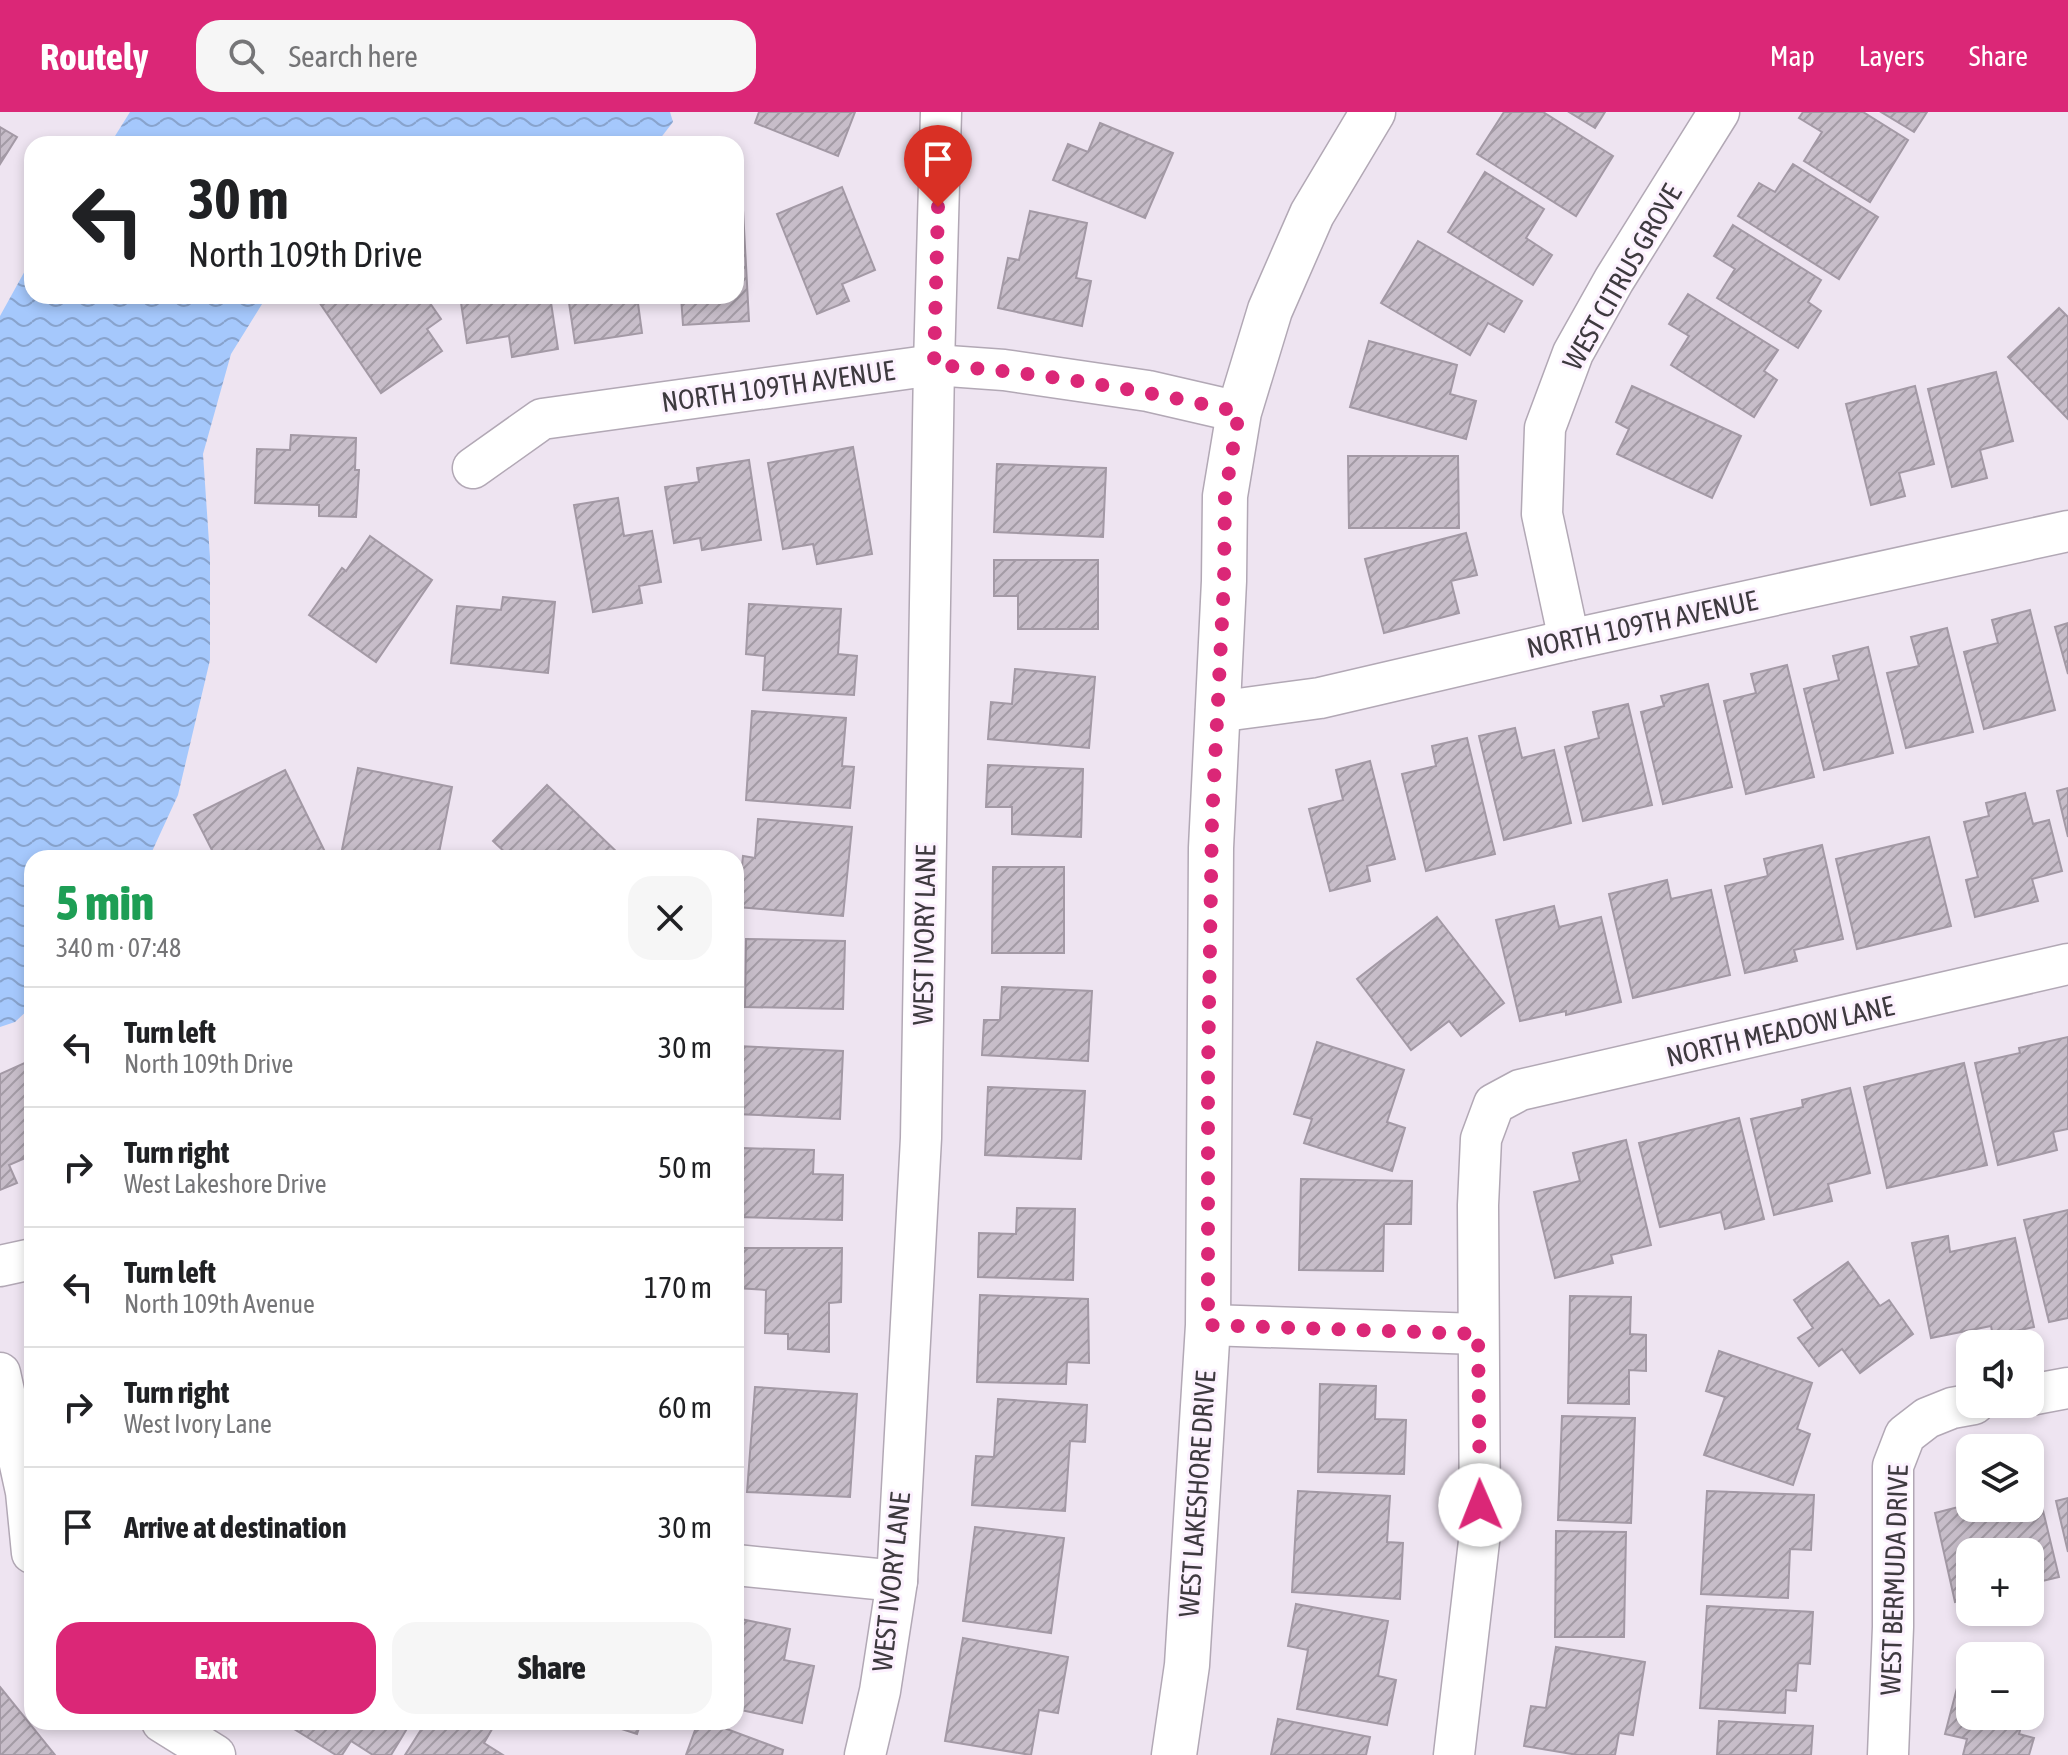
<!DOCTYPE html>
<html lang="en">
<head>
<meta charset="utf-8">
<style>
	:root { --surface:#fff; --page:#f6f6f6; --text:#202124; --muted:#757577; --line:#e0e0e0; --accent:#db2777 }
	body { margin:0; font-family:"Asap Condensed",sans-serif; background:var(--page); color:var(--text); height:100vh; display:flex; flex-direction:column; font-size:30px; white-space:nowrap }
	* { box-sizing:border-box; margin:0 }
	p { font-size:26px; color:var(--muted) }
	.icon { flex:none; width:44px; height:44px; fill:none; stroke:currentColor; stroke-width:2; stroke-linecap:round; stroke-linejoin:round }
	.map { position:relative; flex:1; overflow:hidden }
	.panel { position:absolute; left:24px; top:738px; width:720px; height:880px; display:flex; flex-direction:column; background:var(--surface); border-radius:24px; box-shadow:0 4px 12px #0003 }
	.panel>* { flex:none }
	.banner { position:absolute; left:24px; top:24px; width:720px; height:168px; border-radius:24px; box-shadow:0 4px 12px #0003; background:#fff; color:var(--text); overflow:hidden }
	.buttons { position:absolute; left:1956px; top:1218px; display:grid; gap:16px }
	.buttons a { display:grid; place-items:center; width:88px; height:88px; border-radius:16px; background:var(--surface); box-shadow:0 4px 12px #0003; font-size:40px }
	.pin { position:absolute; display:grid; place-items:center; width:68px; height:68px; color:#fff; margin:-82px -34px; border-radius:50% 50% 50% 0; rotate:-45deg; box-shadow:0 0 8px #0007 }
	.pin .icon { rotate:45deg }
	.me { position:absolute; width:88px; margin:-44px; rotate:359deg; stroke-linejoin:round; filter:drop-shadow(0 0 6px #0008) }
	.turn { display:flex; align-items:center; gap:28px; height:168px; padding:0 32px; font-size:36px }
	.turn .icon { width:104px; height:104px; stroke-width:2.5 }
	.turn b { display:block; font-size:56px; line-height:68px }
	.round { display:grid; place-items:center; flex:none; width:84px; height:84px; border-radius:24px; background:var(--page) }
	.head { display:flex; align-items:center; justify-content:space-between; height:136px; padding:0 32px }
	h1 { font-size:48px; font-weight:800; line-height:60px; color:#1e9e55 }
	.button { display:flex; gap:16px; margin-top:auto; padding:16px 32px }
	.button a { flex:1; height:92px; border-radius:24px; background:var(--accent); color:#fff; font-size:32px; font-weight:800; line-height:92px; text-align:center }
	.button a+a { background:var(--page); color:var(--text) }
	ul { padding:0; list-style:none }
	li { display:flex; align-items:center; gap:24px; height:120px; padding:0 32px; border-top:2px solid var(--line) }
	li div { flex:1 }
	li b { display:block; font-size:30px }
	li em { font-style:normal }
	header { display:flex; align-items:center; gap:48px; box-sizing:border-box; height:112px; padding:0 40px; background:var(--accent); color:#fff }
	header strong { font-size:38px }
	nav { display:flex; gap:44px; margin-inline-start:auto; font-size:28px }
	.search { width:560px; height:72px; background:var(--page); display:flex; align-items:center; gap:20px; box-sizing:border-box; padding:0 28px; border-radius:24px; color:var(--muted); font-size:30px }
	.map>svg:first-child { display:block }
	.water { fill:url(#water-waves) }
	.building { fill:url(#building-hatch); stroke:#a399a5; stroke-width:2 }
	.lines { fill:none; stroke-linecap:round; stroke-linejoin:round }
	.street-casing { stroke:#b2a8b5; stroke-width:43 }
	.secondary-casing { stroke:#b2a8b5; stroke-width:47 }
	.street { stroke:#fff; stroke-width:40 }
	.secondary { stroke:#fff; stroke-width:44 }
	.route { stroke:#db2777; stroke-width:14; stroke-dasharray:0 25.2 }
	.labels { text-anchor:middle; stroke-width:6; stroke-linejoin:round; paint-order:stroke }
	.street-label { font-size:28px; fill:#3e3a3f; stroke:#fcf1fe }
</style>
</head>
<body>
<header>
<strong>Routely</strong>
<div class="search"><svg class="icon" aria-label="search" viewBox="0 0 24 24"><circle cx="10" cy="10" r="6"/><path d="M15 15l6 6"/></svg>Search here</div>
<nav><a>Map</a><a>Layers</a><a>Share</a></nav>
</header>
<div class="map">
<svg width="2068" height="1643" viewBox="0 0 2068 1643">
	<defs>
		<pattern id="water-waves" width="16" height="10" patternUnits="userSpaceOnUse" patternTransform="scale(2)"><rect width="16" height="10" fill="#a5c8fc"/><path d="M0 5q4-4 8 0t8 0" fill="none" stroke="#88a3cd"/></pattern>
		<pattern id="building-hatch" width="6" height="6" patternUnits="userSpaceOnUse" patternTransform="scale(2)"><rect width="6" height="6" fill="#c7bdc9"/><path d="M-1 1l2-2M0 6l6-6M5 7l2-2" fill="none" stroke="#a39ba5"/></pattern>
	</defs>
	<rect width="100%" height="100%" fill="#eee4f1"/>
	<!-- water -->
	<g class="water">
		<polygon points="130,0 670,0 673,10 656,32 110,32"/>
		<polygon points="32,146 32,184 267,184 231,242 203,342 210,445 210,548 178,683 149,746 32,746 32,894 15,910 0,915 0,204"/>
	</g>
	<!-- building -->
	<g class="building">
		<polygon points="759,0 855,0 838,44 755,11"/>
		<polygon points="1504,0 1543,0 1613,44 1576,104 1477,42"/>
		<polygon points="1569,0 1605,0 1595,16"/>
		<polygon points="1803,0 1863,0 1908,28 1870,90 1804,49 1822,20 1799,6"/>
		<polygon points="1881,0 1927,0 1914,20"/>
		<polygon points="1100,11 1173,41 1145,106 1053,68 1068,32 1088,40"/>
		<polygon points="0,15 17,25 0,52"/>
		<polygon points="1793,52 1878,105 1839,167 1738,104 1759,71 1775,80"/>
		<polygon points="1485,60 1544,97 1526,126 1552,143 1533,173 1448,120"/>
		<polygon points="842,75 875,158 842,172 849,189 817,202 777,102"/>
		<polygon points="736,98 743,98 749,209 683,213 681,184 736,184"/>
		<polygon points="1030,99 1087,111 1076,166 1091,169 1082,214 998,196 1008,146 1019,148"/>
		<polygon points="1733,113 1821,168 1808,190 1821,199 1798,236 1717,186 1735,157 1714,144"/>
		<polygon points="1418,129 1522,189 1504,220 1488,211 1470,243 1381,191"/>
		<polygon points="1688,182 1778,238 1764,259 1777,268 1754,305 1671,253 1689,224 1669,212"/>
		<polygon points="315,184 425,184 441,207 427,217 442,239 381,281"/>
		<polygon points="460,184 550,184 558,237 512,245 509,224 467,231"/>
		<polygon points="568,184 637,184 642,221 575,231"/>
		<polygon points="2059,196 2068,205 2068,307 2008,245"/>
		<polygon points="1369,229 1457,253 1450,282 1476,289 1466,327 1350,295"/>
		<polygon points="1996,260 2013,329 1980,338 1987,366 1952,375 1928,277"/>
		<polygon points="1632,274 1741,324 1712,386 1617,342 1629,317 1616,310"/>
		<polygon points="1915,274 1934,352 1899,361 1905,384 1871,393 1846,292"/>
		<polygon points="291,323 356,326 355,358 359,358 356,405 319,404 319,393 255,391 257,337 290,338"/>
		<polygon points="853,335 872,442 817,452 813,432 783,437 768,351"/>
		<polygon points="1348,344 1458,344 1459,416 1349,416"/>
		<polygon points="749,348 761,428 702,438 700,426 674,431 665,375 699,370 697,356"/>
		<polygon points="997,352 1106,356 1103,425 994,420"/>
		<polygon points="618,386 624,424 652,419 661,470 639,474 642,491 593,500 574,393"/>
		<polygon points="1466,421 1477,463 1451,469 1459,501 1384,521 1365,447"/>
		<polygon points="370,424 432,468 376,550 309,503 342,456 346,459"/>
		<polygon points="994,448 1098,448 1098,517 1018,517 1018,484 994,484"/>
		<polygon points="503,485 555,490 548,561 451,551 457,494 501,498"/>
		<polygon points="749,492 841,497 838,542 857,544 854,583 763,578 765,544 746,542"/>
		<polygon points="2030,498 2055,598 1984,617 1964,540 1998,531 1992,508"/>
		<polygon points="2068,511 2068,562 2055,515"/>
		<polygon points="1947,516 1973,620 1906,636 1887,561 1919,554 1911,525"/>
		<polygon points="1868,535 1893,641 1824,658 1804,577 1839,568 1833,544"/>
		<polygon points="1787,553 1814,665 1746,682 1724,589 1756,581 1751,562"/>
		<polygon points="1015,557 1095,565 1089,636 988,627 991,590 1012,592"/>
		<polygon points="1708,572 1732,675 1663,692 1641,600 1664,594 1661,584"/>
		<polygon points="1628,592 1652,693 1583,709 1565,635 1599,626 1593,600"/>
		<polygon points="752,599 846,606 842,654 854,655 850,696 746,688"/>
		<polygon points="1515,616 1522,646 1554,638 1571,711 1504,728 1479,624"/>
		<polygon points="1467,626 1495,742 1426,759 1402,662 1436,654 1432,634"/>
		<polygon points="1370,649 1395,747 1367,754 1370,769 1330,779 1309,697 1343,688 1336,658"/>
		<polygon points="988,653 1083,657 1081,725 1012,722 1012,695 986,695"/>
		<polygon points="358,656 452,675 438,746 358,746 341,743"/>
		<polygon points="285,658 328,746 216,746 194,703"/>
		<polygon points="547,673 620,743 617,746 511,746 493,729"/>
		<polygon points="2068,676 2068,725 2057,679"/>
		<polygon points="2025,681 2033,712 2049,708 2062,759 2032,767 2038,789 1975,805 1966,768 1978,765 1964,710 1989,704 1986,691"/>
		<polygon points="758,707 852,715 843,804 738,795 743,744 755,746"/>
		<polygon points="1929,725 1951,814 1857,837 1836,747"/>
		<polygon points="1822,733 1843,827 1794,838 1797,849 1745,861 1725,774 1768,764 1764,747"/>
		<polygon points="993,755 1064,755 1064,841 992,841"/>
		<polygon points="1667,768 1671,787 1711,778 1730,863 1633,886 1609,782"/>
		<polygon points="1554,794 1559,815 1601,805 1621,890 1566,903 1566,899 1520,909 1496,808"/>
		<polygon points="1437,805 1504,891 1461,924 1449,909 1411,938 1357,867"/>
		<polygon points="746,827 845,829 843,897 745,895"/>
		<polygon points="1002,875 1092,879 1088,949 982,943 984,908 1000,908"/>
		<polygon points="2068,925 2068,1017 2053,1020 2057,1038 1998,1053 1975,951 2020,941 2019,936"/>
		<polygon points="1317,930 1404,958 1387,1010 1405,1016 1392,1059 1304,1031 1312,1007 1294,1002"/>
		<polygon points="736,934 843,939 840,1007 736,1002"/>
		<polygon points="29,949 32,956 32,1043 9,1053 17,1071 0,1078 0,962"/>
		<polygon points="1964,951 1987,1053 1887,1076 1864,975"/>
		<polygon points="988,975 1085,979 1081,1047 985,1043"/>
		<polygon points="1850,976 1870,1061 1828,1072 1832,1089 1774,1103 1751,1007 1803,995 1802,988"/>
		<polygon points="1739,1006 1764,1107 1725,1117 1721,1100 1660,1115 1639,1031"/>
		<polygon points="1626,1028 1651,1133 1611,1143 1613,1151 1555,1166 1534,1080 1580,1069 1573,1041"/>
		<polygon points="741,1036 814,1038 813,1062 843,1063 842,1108 738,1105"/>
		<polygon points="1301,1067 1412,1069 1411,1112 1384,1112 1383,1159 1299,1158"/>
		<polygon points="1017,1096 1075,1097 1073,1168 978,1165 979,1121 1016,1122"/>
		<polygon points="2068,1098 2068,1206 2049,1210 2024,1108"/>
		<polygon points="1948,1124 1950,1140 2015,1126 2034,1215 1993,1224 1991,1214 1931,1226 1912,1131"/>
		<polygon points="737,1136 842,1136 841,1190 829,1191 829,1240 788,1237 788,1222 765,1221 766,1178 736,1176"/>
		<polygon points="1848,1150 1880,1194 1889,1188 1913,1222 1860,1261 1842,1237 1819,1254 1798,1226 1813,1216 1794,1188"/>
		<polygon points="980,1183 1088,1187 1089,1251 1067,1250 1066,1272 977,1270"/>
		<polygon points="1570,1184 1631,1185 1630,1222 1646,1223 1646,1259 1629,1258 1629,1292 1568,1291"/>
		<polygon points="1719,1239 1812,1271 1797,1317 1810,1322 1793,1373 1704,1343 1725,1285 1706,1279"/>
		<polygon points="1320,1272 1376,1274 1375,1307 1406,1308 1404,1362 1318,1360"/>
		<polygon points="755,1275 857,1282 850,1385 747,1380"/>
		<polygon points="998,1287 1087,1293 1085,1330 1070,1329 1065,1399 972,1393 976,1344 994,1345"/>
		<polygon points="1562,1304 1635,1306 1631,1411 1558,1408"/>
		<polygon points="2030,1357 2033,1357 2059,1465 2030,1472 2030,1440 1970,1440 1970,1486 1955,1490 1935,1401 1970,1392 1970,1396 2030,1396"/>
		<polygon points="1298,1379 1390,1384 1387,1430 1403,1431 1400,1487 1292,1480"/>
		<polygon points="1707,1379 1814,1383 1811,1438 1790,1437 1788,1486 1701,1482"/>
		<polygon points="2068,1386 2068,1440 2056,1389"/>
		<polygon points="975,1415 1064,1426 1051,1521 963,1509"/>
		<polygon points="1556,1419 1626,1420 1624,1525 1555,1525"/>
		<polygon points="1296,1492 1388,1509 1378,1564 1396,1568 1387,1613 1297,1597 1308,1538 1288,1534"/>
		<polygon points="1707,1494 1813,1500 1810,1552 1798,1551 1796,1579 1786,1578 1785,1601 1700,1596"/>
		<polygon points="736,1506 790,1517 784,1548 814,1554 802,1611 736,1597"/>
		<polygon points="963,1526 1068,1545 1058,1601 1039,1598 1031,1643 945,1629"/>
		<polygon points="1556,1535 1645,1550 1633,1623 1619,1621 1615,1643 1578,1643 1524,1634 1531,1594 1546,1596"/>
		<polygon points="1963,1553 1970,1555 1970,1604 2024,1604 2019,1622 2034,1626 2029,1643 1963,1643 1967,1627 1945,1622"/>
		<polygon points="0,1575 55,1643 0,1643"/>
		<polygon points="1278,1607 1370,1625 1366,1643 1271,1643"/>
		<polygon points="1719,1609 1813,1614 1811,1643 1717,1643"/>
		<polygon points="299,1610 411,1610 391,1643 373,1643 351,1629 342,1643 336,1643 294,1617"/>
		<polygon points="426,1610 480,1610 492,1617 484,1631 503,1643 405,1643"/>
		<polygon points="600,1610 641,1610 637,1622"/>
		<polygon points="698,1610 708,1610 783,1638 782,1643 686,1643"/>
	</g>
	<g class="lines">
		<defs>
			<g id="street">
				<polyline points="473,356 542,307 934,253 1004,258 1148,279 1239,300"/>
				<polyline points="1569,528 1542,402 1545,316 1573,241 1614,168 1719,0"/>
				<polyline points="1216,600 1320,586 1569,528 2068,419"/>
				<polyline points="0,1154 32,1147"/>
				<polyline points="1208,1213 1478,1222"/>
				<polyline points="0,1261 26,1380 32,1441"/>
				<polyline points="2030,1283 2068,1276"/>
				<polyline points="736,1453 897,1469"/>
				<polyline points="162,1610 215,1643"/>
				<polyline points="865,1643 880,1579 897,1469 921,1026 934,253 941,0"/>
				<polyline points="1454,1643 1480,1421 1478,1093 1481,1027 1494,992 1520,978 2068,852"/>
				<polyline points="1888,1643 1893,1515 1893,1354 1905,1323 1927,1306 1952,1296 1974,1292"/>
			</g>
			<polyline id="secondary" points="1174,1643 1187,1553 1208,1213 1211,736 1224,469 1225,384 1239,300 1270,198 1312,102 1373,0"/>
		</defs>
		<!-- street casing -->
		<use href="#street" class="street-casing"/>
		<!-- secondary casing -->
		<use href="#secondary" class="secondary-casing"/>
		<!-- street -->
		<use href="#street" class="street"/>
		<!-- secondary -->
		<use href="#secondary" class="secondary"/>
	</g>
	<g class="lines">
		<!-- route -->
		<path class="route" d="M938,95L934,253C1037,260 1138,277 1239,300L1225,384L1224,469L1212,709L1208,958V1213L1478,1222L1480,1393"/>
	</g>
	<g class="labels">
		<!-- street labels -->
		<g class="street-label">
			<text transform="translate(1622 165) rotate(-60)" y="10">WEST CITRUS GROVE</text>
			<text transform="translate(778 274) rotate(-8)" y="10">NORTH 109TH AVENUE</text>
			<text transform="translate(1642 512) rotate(-12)" y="10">NORTH 109TH AVENUE</text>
			<text transform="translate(924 823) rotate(-89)" y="10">WEST IVORY LANE</text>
			<text transform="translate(1780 919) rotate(-13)" y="10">NORTH MEADOW LANE</text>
			<text transform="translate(1197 1382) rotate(-86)" y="10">WEST LAKESHORE DRIVE</text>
			<text transform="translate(1894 1468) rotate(-88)" y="10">WEST BERMUDA DRIVE</text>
			<text transform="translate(891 1470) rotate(-84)" y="10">WEST IVORY LANE</text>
		</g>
	</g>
</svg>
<div class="buttons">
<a><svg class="icon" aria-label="sound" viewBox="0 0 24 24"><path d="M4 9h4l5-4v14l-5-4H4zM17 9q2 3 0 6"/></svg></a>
<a><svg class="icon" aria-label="layers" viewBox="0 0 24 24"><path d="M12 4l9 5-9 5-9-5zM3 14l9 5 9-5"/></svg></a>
<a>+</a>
<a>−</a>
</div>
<div class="pin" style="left:938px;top:95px;background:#d93025"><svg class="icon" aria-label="arrive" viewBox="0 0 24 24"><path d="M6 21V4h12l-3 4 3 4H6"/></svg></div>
<svg class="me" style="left:1480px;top:1393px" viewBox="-20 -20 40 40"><circle r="19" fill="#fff"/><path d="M0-13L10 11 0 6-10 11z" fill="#db2777"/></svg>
<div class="banner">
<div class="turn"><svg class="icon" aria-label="left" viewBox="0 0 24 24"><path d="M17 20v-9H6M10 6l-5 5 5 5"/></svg><div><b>30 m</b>North 109th Drive</div></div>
</div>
<section class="panel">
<div class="head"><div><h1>5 min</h1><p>340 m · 07:48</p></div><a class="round"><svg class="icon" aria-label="close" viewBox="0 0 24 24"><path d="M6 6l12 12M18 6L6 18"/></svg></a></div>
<ul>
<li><svg class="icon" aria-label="left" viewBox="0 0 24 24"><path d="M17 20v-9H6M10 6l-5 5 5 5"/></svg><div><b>Turn left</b><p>North 109th Drive</p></div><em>30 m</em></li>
<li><svg class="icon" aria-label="right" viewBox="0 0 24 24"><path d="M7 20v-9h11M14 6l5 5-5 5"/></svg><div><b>Turn right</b><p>West Lakeshore Drive</p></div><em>50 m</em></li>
<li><svg class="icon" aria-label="left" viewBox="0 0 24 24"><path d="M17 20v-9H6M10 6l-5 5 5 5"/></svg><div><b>Turn left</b><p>North 109th Avenue</p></div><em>170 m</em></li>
<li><svg class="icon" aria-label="right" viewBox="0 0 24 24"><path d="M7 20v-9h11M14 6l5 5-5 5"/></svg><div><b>Turn right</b><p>West Ivory Lane</p></div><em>60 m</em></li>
<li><svg class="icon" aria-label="arrive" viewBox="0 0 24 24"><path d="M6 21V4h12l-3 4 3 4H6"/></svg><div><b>Arrive at destination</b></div><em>30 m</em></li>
</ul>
<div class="button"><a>Exit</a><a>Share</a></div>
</section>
</div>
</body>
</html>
